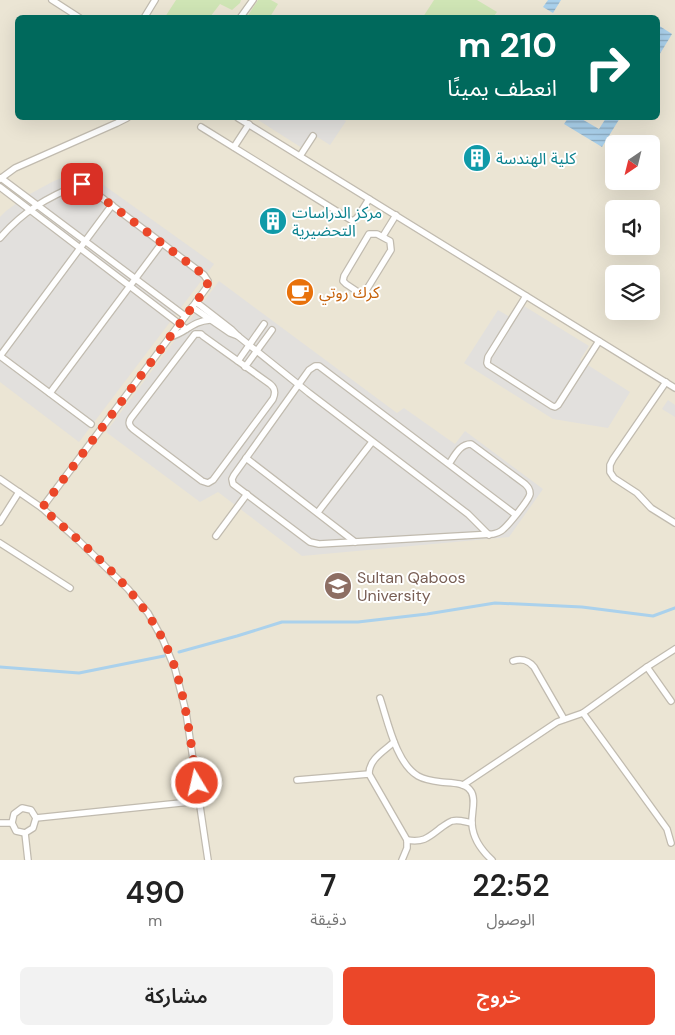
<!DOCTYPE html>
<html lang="ar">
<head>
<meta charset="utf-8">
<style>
	:root { --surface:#fff; --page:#f2f2f2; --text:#222; --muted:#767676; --accent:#eb4729 }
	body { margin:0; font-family:"DM Sans","Noto Sans Arabic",sans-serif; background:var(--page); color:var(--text); direction:rtl; height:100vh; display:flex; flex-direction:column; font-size:19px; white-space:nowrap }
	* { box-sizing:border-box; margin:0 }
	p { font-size:16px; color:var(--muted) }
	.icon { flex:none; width:28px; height:28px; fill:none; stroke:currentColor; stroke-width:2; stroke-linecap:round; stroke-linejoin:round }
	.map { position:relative; height:860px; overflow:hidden; direction:ltr }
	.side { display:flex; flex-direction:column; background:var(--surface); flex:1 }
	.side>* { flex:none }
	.top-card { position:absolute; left:15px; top:15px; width:645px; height:105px; border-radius:8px; box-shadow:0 5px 20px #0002; direction:rtl; background:#00695c; color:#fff; overflow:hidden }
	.needle { width:32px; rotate:215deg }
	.tools { position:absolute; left:605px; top:135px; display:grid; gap:10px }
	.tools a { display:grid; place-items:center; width:55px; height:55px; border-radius:8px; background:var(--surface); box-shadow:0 5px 20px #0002; font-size:25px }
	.pin { position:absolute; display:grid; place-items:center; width:42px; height:42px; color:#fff; margin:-21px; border-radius:10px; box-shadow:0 2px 8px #0006 }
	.me { position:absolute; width:55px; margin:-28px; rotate:351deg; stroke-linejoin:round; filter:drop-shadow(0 0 4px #0008) }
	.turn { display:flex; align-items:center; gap:18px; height:105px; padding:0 20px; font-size:22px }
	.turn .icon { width:65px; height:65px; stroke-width:2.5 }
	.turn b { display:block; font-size:35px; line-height:42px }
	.eta { display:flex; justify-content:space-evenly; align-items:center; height:85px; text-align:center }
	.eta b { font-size:30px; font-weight:600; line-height:35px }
	.button { display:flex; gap:10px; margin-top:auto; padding:10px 20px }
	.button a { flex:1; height:58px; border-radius:8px; background:var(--accent); color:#fff; font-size:20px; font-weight:600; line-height:58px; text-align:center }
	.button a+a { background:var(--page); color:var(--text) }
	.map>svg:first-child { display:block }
	.education { fill:#ebe5d4; fill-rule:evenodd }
	.park { fill:#cfe5b5 }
	.parking { fill:#e2e0dd }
	.water { fill:url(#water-rules) }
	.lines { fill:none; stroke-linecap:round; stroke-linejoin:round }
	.stream { stroke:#aad1ec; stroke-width:3 }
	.lane-casing { stroke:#c1bbaf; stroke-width:8 }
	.lane { stroke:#fff; stroke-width:5.5 }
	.route { stroke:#eb4729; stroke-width:9; stroke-dasharray:0 16.2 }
	.labels { text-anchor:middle; stroke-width:4; stroke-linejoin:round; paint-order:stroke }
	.culture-label { font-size:16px; fill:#0d838f; stroke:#fff; text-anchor:start }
	.food-label { font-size:16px; fill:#c56008; stroke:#fff; text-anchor:start }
	.education-label { font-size:16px; fill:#785e54; stroke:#fff; text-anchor:start }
</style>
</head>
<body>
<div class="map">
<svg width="675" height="860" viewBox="0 0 675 860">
	<defs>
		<pattern id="water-rules" width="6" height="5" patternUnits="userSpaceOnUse" patternTransform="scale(1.25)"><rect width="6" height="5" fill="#aad1ec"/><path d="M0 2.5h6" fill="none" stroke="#8cabc0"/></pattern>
	</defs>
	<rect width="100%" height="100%" fill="#f3f0e9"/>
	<!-- education -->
	<path class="education" d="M0,0H675V860H0ZM18,18H658V118H18ZM614,144H651V181H614ZM614,209H651V246H614ZM614,274H651V311H614Z"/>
	<!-- park -->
	<g class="park">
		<polygon points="176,0 241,0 240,3 232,10 220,4 210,17 165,17"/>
		<polygon points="258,0 271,0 278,4 270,17 247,17"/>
		<polygon points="434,0 477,0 497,12 493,17 423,17"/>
	</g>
	<!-- parking -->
	<g class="parking">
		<polygon points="255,118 340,118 346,121 330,145 311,133 302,148"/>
		<polygon points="84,171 214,264 79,442 0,382 0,217 6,211 28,195 52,182 68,175"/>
		<polygon points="219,281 397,413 404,408 455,444 465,431 543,489 509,537 302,556 218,492 200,502 106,432"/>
		<polygon points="524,306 589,346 580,360 630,392 608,428 553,419 464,363 498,310 515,320"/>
		<polygon points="668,400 675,405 675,417 662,409"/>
	</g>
	<!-- water -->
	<g class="water">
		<polygon points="548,0 561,0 553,13 543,7"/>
		<polygon points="658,25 672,34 658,57"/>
		<polygon points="568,118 580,118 599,129 606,118 620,118 602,147 564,124"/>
	</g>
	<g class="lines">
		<!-- stream -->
		<g class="stream">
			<polyline points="179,652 237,636 282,622 358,622 427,614 495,603 582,607 653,616 675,608"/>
			<polyline points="0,667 79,673 164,656"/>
		</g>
		<defs>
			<g id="lane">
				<polyline points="52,0 80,18"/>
				<polyline points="144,18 155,0"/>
				<polyline points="240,18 253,0"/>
				<polyline points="238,118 675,388"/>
				<polyline points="201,127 351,220 353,221 357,218 369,199"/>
				<polyline points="234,147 249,124"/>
				<polyline points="300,156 313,136"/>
				<polyline points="1,178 185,316"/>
				<polyline points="0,179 15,168 117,123 127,118"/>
				<polyline points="0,187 186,329"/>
				<polygon points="369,234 377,234 390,241 391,250 367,289 364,293 361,294 346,284 343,281 344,276"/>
				<polyline points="383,236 396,215"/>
				<path d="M0,238C23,211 48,197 80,184L85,185L204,275L208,281L207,287L196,302L42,508"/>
				<polyline points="526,296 488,357 487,363 488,365 552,406 555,407 558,405 599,341"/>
				<polyline points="196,302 232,330 238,336 309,393 468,514 489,535"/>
				<polyline points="192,307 230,333 238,336"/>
				<path d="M195,334H201L203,336L270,384C275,388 276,392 273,399L213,480L208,483L202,481L133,429C129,426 128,422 131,418Z"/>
				<path d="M170,337C186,333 192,321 210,320"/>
				<polyline points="0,356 112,205"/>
				<polyline points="0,356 91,424"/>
				<polyline points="238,361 264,324"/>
				<polyline points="245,367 272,330"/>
				<polyline points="666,382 613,459 610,465 610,472 614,478 637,493 651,508 675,523"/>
				<polyline points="50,393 162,243"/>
				<polyline points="246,458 355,542"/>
				<path d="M449,464C455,455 460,444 471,444L525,484C528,487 530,489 530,494C529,500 507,527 501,531C498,533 497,533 493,534L319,544L310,542L306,539L233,484L232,479L234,475L309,370L315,366H319L516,515"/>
				<polyline points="0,479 42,508 79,541 128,589 148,613 163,640 175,669 186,712 208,860"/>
				<polyline points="318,512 372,442"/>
				<polyline points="0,522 19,492"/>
				<polyline points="216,536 247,494"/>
				<polyline points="0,543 70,588"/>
				<path d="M513,661C522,658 528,660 534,667L564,719"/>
				<polyline points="647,667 671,701"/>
				<path d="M380,698C388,722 396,763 418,776C425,780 433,781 441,782C450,783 464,782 470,790C477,798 471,814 472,824C473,839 481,850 492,860"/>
				<polyline points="583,713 667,829 671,843"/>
				<path d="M394,742C384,751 369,759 369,774L407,840V848L402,860"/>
				<polyline points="297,780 369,774"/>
				<polyline points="463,785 557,722 583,713 647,667 675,649"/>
				<polygon points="22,808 31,810 36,818 33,828 25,833 16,831 12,823 14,814"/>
				<polyline points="36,818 200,801"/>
				<polyline points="0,823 12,823"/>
				<polyline points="25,833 28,860"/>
				<path d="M407,840C424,843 429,837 442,827C445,825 449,822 452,821C459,819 465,822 472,823"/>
			</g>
		</defs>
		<!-- lane casing -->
		<use href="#lane" class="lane-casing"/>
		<!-- lane -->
		<use href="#lane" class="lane"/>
	</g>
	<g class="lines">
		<!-- route -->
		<path class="route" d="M82,184L85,185L204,275C213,286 202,293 196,302L42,508C94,554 154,601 176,671C187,707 191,745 197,783"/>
	</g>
	<!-- icons -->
	<defs>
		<symbol id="building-disc" viewBox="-11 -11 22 22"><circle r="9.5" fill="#0f9aa8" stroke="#fff"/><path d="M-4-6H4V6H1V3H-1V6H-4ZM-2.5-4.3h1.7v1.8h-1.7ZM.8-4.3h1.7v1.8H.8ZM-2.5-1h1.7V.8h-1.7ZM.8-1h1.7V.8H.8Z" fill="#fff"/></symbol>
		<symbol id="cafe-disc" viewBox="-11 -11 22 22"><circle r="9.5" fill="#e8710a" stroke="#fff"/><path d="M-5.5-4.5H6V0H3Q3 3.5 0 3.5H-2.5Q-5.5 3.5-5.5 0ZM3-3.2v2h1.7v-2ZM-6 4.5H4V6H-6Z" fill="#fff"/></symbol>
		<symbol id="university-disc" viewBox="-11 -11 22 22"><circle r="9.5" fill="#8d6e63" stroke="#fff"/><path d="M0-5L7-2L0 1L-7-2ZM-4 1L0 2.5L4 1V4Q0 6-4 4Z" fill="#fff"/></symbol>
	</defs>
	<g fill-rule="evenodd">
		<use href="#building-disc" x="461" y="142" width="32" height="32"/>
		<use href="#building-disc" x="257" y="205" width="32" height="32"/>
		<use href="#cafe-disc" x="284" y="276" width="32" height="32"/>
		<use href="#university-disc" x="322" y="570" width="32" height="32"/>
	</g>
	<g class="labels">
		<!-- culture labels -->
		<g class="culture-label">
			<text x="496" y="164">كلية الهندسة</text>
			<text x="292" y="218">مركز الدراسات<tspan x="292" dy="18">التحضيرية</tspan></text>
		</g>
		<!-- food labels -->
		<g class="food-label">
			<text x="319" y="298">كرك روتي</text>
		</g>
		<!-- education labels -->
		<g class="education-label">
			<text x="357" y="583">Sultan Qaboos<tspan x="357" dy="18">University</tspan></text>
		</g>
	</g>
</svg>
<div class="tools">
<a><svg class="needle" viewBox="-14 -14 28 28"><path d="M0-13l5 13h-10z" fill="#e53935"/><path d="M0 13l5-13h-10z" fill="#767676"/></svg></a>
<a><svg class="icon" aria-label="sound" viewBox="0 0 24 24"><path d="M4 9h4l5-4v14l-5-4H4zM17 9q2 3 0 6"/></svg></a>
<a><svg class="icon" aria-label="layers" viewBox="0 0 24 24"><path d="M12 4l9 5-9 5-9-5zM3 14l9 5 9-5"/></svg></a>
</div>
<div class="pin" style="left:82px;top:184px;background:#d93025"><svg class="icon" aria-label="arrive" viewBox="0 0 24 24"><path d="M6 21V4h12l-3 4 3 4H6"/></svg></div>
<svg class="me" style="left:197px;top:783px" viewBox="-20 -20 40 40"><circle r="17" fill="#eb4729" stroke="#fff" stroke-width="3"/><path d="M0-11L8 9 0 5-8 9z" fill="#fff"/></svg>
<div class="top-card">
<div class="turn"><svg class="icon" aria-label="right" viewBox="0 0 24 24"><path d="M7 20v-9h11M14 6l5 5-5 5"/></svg><div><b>210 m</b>انعطف يمينًا</div></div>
</div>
</div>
<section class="side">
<div class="eta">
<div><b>22:52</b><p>الوصول</p></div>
<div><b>7</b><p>دقيقة</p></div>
<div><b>490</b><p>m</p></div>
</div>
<div class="button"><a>خروج</a><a>مشاركة</a></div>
</section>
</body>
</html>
